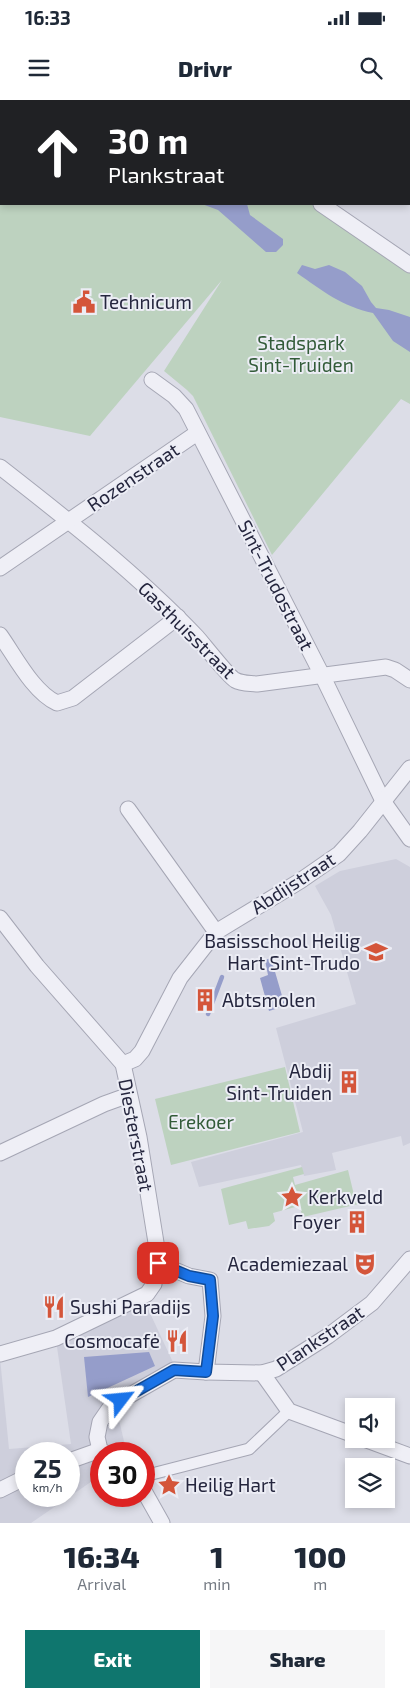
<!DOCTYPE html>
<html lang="en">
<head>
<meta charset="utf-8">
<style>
	:root { --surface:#fff; --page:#f6f6f7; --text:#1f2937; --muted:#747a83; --accent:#0f766e }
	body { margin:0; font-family:"Exo 2",sans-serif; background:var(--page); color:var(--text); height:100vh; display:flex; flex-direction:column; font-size:19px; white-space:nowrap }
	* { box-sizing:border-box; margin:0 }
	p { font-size:16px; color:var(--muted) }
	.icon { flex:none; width:28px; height:28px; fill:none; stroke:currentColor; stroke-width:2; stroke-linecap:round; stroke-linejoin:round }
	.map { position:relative; height:1423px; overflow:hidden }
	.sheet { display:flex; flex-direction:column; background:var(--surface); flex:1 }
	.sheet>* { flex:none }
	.guide { position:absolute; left:0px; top:0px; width:410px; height:105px; box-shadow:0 2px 8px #0003; background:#202124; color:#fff; overflow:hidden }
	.controls { position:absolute; left:345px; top:1298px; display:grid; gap:10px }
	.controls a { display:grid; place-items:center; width:50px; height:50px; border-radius:0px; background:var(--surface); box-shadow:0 2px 8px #0003; font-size:25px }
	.speed { position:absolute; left:15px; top:1342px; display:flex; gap:10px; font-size:25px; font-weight:700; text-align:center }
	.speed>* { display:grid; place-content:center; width:65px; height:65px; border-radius:50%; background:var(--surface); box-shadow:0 2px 8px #0003; line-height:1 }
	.speed small { font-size:12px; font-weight:400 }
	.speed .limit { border:8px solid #d22; background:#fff; color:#111 }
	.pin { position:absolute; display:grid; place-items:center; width:42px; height:42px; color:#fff; margin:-21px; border-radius:10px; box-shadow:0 2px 8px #0006 }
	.me { position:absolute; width:55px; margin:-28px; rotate:61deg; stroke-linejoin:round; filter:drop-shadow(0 0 4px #0008) }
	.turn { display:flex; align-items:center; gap:18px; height:105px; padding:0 25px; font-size:22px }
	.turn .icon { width:65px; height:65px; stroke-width:2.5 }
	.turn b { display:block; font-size:35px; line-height:42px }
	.eta { display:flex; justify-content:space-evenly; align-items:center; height:85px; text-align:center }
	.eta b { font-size:30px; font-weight:800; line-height:35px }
	.action { display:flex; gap:10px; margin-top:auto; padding:10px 25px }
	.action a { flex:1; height:58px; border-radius:0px; background:var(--accent); color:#fff; font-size:20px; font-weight:800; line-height:58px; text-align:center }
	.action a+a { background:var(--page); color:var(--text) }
	.status { display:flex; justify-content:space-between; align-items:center; height:35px; padding:0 25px; background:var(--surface); direction:ltr }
	.status svg { height:14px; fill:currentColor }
	header { display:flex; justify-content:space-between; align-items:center; height:65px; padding:0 25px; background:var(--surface); font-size:22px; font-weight:800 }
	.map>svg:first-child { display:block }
	.built { fill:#cecfdc; fill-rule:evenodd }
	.green { fill:#bdd2bf }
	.water { fill:#959dca }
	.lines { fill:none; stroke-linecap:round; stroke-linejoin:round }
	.stream { stroke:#959dca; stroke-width:4.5 }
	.pedestrian-casing { stroke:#a5a6b4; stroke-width:13 }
	.minor-casing { stroke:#a5a6b4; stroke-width:17 }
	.pedestrian { stroke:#efeff6; stroke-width:11 }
	.minor { stroke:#efeff6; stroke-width:15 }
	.route-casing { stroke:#114b97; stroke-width:12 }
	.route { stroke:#1a73e8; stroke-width:9 }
	.labels { text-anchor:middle; stroke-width:4; stroke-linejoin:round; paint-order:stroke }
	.poi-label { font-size:19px; fill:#25263e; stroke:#ecedf5; text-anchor:start }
	.park-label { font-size:19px; fill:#325b38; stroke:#ecedf5 }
	.street-label { font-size:19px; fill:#25263e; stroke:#ecedf5 }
</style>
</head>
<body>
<div class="status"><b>16:33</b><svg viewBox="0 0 49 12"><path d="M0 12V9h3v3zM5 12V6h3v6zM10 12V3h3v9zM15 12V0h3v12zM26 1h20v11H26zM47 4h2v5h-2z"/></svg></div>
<header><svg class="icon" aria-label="menu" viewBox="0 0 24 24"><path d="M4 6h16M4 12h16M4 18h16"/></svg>Drivr<svg class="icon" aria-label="search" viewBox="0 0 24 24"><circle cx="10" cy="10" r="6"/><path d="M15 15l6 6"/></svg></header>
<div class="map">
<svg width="410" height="1423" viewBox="0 0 410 1423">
	<rect width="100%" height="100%" fill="#dcdde7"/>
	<!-- built -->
	<g class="built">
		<polygon points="396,759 410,767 410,1043 403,1046 401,1036 332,1053 336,1070 304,1076 301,1065 199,1087 191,1062 303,1032 276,928 356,904 331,815 315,786 340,771"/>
		<path d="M141,1194L179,1275L116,1307L127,1354H101V1375L31,1423H0V1258L9,1349L71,1344L55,1233ZM26,1354H69V1396H26Z"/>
	</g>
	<!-- green -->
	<g class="green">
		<polygon points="2,0 163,1 1,1 1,104 311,104 410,173 410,304 401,299 272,455 193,296 187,290 164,271 222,180 90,336 0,317 0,2"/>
		<polygon points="285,967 300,1032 171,1065 155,999"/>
		<polygon points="302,1067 304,1074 293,1077 295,1085 348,1070 354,1095 361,1093 363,1103 303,1117 299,1106 273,1113 275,1121 269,1126 248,1129 246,1121 229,1125 221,1089"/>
	</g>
	<!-- water -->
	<g class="water">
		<polygon points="202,104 247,104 250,115 283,139 283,145 276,152 266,152 218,110"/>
		<path d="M302,165L315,169L329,165L345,172L362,186L371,202L376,208L389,210L410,217V252L393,241L373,213C343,207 321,190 297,173Z"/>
		<polygon points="271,858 285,906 269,911 260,878 268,875 265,860"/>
		<polygon points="149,1252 155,1266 88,1297 84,1257"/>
	</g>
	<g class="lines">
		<!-- stream -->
		<polyline class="stream" points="208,914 222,877"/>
		<defs>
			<polyline id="pedestrian" points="144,1376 249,1349 289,1311"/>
			<g id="minor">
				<polyline points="172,0 174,1"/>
				<polyline points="358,0 359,1"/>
				<polyline points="409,40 410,40"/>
				<polyline points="321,104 410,165"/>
				<polyline points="152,280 174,296 186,309 322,575 383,701 410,739"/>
				<path d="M0,367C68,420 137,474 197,537C204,545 229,577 235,580C242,584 250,583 257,584L386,567L395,570L410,580"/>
				<polyline points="0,468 197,333"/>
				<path d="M0,535C15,556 33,592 57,603L73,598L178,517"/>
				<polyline points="128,709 216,832"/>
				<polyline points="0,818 37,866 123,964 139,1037 158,1155 154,1184 147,1194 56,1238 0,1254"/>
				<polyline points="123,964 135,959 142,951 180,878 216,832 300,781 339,754 360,731 410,668"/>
				<polyline points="0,1053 104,1004 129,995"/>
				<polyline points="158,1163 189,1176 210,1180 213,1216 206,1272"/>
				<polyline points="262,1273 289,1311 354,1335"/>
				<polyline points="364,1339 410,1356"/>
				<polyline points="107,1354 100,1350 97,1337 100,1322 111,1306 174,1270 206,1272 262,1273 276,1269 328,1236 372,1203 410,1159"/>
				<polyline points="69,1361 100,1350"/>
				<polyline points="0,1390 26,1377"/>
				<polyline points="144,1391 162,1423"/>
			</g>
		</defs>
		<!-- pedestrian casing -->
		<use href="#pedestrian" class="pedestrian-casing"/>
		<!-- minor casing -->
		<use href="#minor" class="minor-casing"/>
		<!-- pedestrian -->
		<use href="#pedestrian" class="pedestrian"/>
		<!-- minor -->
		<use href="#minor" class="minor"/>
	</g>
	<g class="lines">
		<defs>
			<polyline id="route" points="121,1300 174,1270 206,1272 213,1216 210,1180 189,1176 158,1163"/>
		</defs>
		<!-- route casing -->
		<use href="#route" class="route-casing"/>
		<!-- route -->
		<use href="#route" class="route"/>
	</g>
	<!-- icons -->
	<defs>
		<symbol id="civic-bare" viewBox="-9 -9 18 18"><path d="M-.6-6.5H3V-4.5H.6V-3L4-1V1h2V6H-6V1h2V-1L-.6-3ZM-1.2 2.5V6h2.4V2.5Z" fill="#d4553a" stroke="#ecedf5" stroke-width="2.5" paint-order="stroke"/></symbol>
		<symbol id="school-bare" viewBox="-9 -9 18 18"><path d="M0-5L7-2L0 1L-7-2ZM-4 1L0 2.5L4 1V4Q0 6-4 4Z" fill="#d4553a" stroke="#ecedf5" stroke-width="2.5" paint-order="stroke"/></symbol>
		<symbol id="building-bare" viewBox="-9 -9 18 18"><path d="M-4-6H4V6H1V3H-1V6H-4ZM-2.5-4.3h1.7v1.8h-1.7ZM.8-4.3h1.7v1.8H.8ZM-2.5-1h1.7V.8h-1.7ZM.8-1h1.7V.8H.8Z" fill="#d4553a" stroke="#ecedf5" stroke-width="2.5" paint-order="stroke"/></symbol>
		<symbol id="sight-bare" viewBox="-9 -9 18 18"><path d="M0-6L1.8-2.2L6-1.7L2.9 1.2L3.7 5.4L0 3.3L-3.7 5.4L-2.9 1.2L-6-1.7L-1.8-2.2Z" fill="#d4553a" stroke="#ecedf5" stroke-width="2.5" paint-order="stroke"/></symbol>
		<symbol id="theatre-bare" viewBox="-9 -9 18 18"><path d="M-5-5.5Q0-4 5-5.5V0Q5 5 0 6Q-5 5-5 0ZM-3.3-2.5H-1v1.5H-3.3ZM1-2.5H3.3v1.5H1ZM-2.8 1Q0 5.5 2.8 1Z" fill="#d4553a" stroke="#ecedf5" stroke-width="2.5" paint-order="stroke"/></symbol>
		<symbol id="restaurant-bare" viewBox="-9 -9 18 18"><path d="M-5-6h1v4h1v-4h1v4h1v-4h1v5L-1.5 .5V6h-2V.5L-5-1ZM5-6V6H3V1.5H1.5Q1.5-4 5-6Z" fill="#d4553a" stroke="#ecedf5" stroke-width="2.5" paint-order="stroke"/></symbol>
	</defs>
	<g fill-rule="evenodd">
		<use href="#civic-bare" x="68" y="186" width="32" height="32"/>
		<use href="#school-bare" x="360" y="836" width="32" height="32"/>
		<use href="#building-bare" x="189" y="884" width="32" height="32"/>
		<use href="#building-bare" x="333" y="966" width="32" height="32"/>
		<use href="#sight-bare" x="276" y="1081" width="32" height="32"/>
		<use href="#building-bare" x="341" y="1106" width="32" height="32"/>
		<use href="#theatre-bare" x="349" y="1148" width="32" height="32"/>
		<use href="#restaurant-bare" x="38" y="1191" width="32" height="32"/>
		<use href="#restaurant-bare" x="161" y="1225" width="32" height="32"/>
		<use href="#sight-bare" x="153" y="1369" width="32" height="32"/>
	</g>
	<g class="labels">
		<!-- poi labels -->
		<g class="poi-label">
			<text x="100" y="209">Technicum</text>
			<text x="360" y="848" text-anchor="end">Basisschool Heilig<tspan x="360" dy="22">Hart Sint-Trudo</tspan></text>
			<text x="222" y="907">Abtsmolen</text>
			<text x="332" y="978" text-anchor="end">Abdij<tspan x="332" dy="22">Sint-Truiden</tspan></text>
			<text x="308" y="1104">Kerkveld</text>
			<text x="341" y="1129" text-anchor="end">Foyer</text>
			<text x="348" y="1171" text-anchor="end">Academiezaal</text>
			<text x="70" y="1214">Sushi Paradijs</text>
			<text x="160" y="1248" text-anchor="end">Cosmocafė</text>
			<text x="185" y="1392">Heilig Hart</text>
		</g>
		<!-- park labels -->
		<g class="park-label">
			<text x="301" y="250">Stadspark<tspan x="301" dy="22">Sint-Truiden</tspan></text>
			<text x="201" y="1029">Erekoer</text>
		</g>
		<!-- street labels -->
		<g class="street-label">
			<text transform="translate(133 377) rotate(-34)" y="7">Rozenstraat</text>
			<text transform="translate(276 485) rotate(63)" y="7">Sint-Trudostraat</text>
			<text transform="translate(187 530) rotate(45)" y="7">Gasthuisstraat</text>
			<text transform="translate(293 783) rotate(-33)" y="7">Abdijstraat</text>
			<text transform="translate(136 1035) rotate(79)" y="7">Diesterstraat</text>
			<text transform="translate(320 1238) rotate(-34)" y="7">Plankstraat</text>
		</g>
	</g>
</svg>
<div class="controls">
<a><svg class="icon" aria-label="sound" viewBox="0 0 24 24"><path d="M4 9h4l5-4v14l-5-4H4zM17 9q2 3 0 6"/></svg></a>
<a><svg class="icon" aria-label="layers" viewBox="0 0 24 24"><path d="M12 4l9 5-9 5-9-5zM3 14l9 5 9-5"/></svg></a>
</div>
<div class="speed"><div>25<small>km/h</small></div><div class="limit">30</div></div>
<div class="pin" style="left:158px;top:1163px;background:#d93025"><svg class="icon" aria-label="arrive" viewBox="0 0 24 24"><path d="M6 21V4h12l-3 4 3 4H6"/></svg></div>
<svg class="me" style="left:121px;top:1300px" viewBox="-20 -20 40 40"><path d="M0-17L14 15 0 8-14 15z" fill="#1a73e8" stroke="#fff" stroke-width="4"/></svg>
<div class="guide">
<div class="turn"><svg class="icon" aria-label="ahead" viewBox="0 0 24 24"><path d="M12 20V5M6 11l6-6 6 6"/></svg><div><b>30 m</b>Plankstraat</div></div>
</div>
</div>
<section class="sheet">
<div class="eta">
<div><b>16:34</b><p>Arrival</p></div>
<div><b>1</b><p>min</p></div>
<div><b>100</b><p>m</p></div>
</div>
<div class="action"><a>Exit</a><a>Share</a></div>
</section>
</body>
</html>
